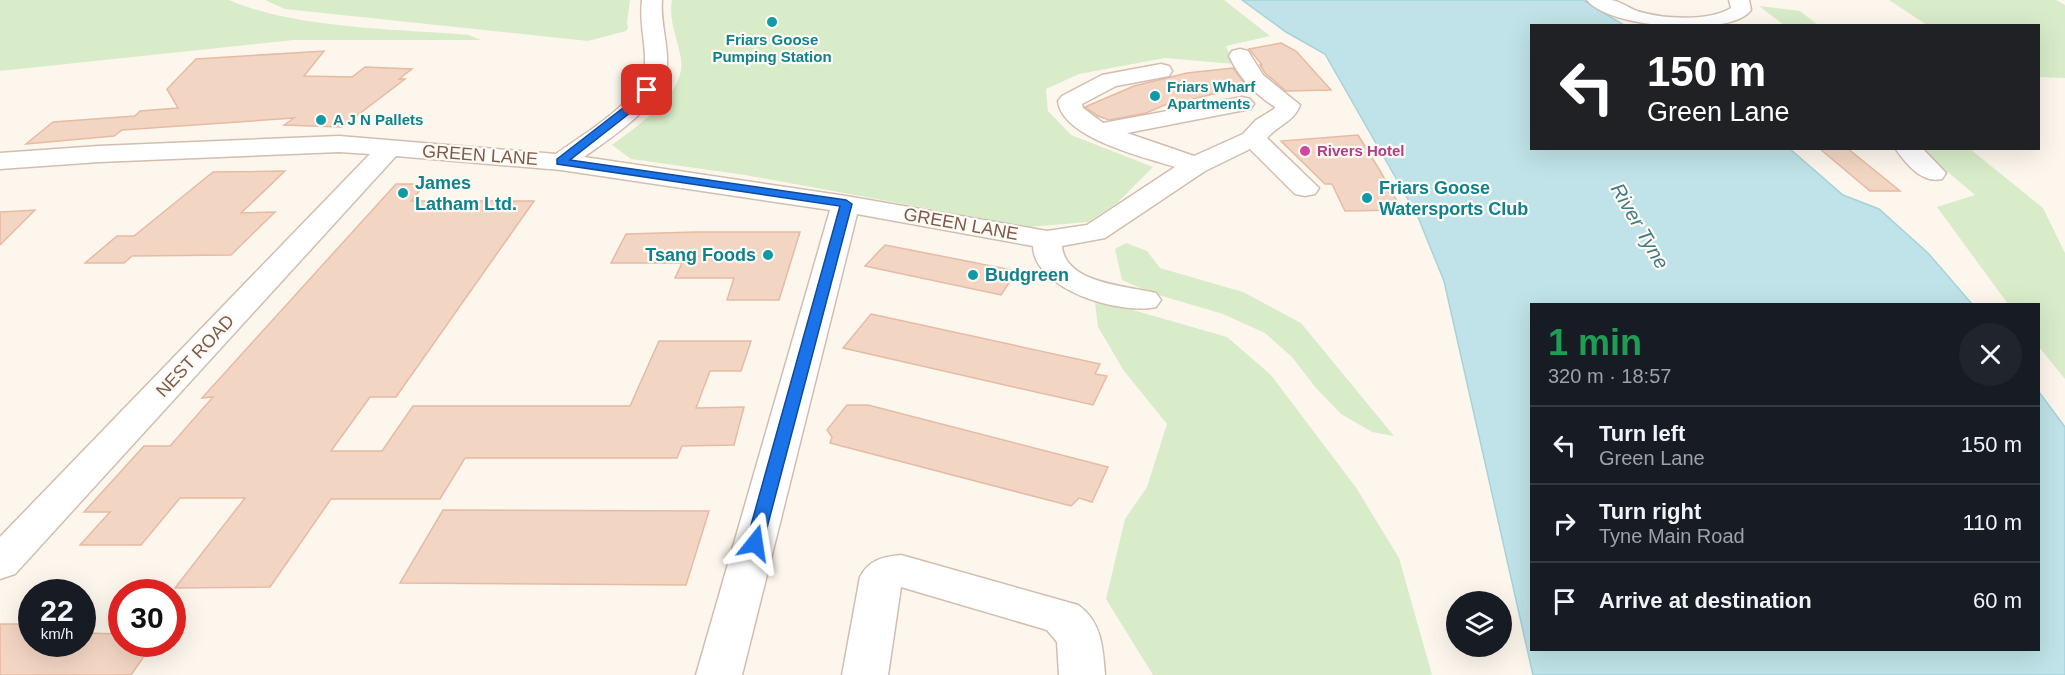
<!DOCTYPE html>
<html lang="en">
<head>
<meta charset="utf-8">
<style>
	:root { --surface:#171b24; --page:#20242c; --text:#f1f3f6; --muted:#9ea1a6; --line:#363941 }
	body { margin:0; font-family:Helvetica,sans-serif; background:var(--page); color:var(--text); height:100vh; display:flex; flex-direction:column; font-size:22px; white-space:nowrap }
	* { box-sizing:border-box; margin:0 }
	p { font-size:20px; color:var(--muted) }
	.icon { flex:none; width:33px; height:33px; fill:none; stroke:currentColor; stroke-width:2; stroke-linecap:round; stroke-linejoin:round }
	.map { position:relative; flex:1; overflow:hidden }
	.side { position:absolute; left:1530px; top:303px; width:510px; height:348px; display:flex; flex-direction:column; background:var(--surface); border-radius:0px; box-shadow:0 6px 24px #0002 }
	.side>* { flex:none }
	.hud { position:absolute; left:1530px; top:24px; width:510px; height:126px; border-radius:0px; box-shadow:0 6px 24px #0002; background:#202124; color:#fff; overflow:hidden }
	.buttons { position:absolute; left:1446px; top:591px; display:grid; gap:12px }
	.buttons a { display:grid; place-items:center; width:66px; height:66px; border-radius:50%; background:var(--surface); box-shadow:0 6px 24px #0002; font-size:30px }
	.speed { position:absolute; left:18px; top:579px; display:flex; gap:12px; font-size:30px; font-weight:700; text-align:center }
	.speed>* { display:grid; place-content:center; width:78px; height:78px; border-radius:50%; background:var(--surface); box-shadow:0 6px 24px #0002; line-height:1 }
	.speed small { font-size:15px; font-weight:400 }
	.speed .limit { border:9px solid #d22; background:#fff; color:#111 }
	.pin { position:absolute; display:grid; place-items:center; width:51px; height:51px; color:#fff; margin:-26px; border-radius:12px; box-shadow:0 3px 9px #0006 }
	.me { position:absolute; width:66px; margin:-33px; rotate:15deg; stroke-linejoin:round; filter:drop-shadow(0 0 4px #0008) }
	.turn { display:flex; align-items:center; gap:21px; height:126px; padding:0 18px; font-size:27px }
	.turn .icon { width:78px; height:78px; stroke-width:2.5 }
	.turn b { display:block; font-size:42px; line-height:51px }
	.round { display:grid; place-items:center; flex:none; width:63px; height:63px; border-radius:32px; background:var(--page) }
	.head { display:flex; align-items:center; justify-content:space-between; height:102px; padding:0 18px }
	h1 { font-size:36px; font-weight:600; line-height:45px; color:#1e9e55 }
	ul { padding:0; list-style:none }
	li { display:flex; align-items:center; gap:18px; height:78px; padding:0 18px; border-top:2px solid var(--line) }
	li div { flex:1 }
	li b { display:block; font-size:22px }
	li em { font-style:normal }
	.map>svg:first-child { display:block }
	.green { fill:#d8ecc9 }
	.water { fill:#bfe3e8; stroke:#a5d3da; stroke-width:1.5 }
	.building { fill:#f3d5c3; stroke:#e6bba3; stroke-width:1.5 }
	.lines { fill:none; stroke-linecap:round; stroke-linejoin:round }
	.minor-casing { stroke:#d1beb0; stroke-width:3 }
	.minor { fill:#fff; fill-rule:evenodd }
	.route { fill:#1a73e8; stroke:#114b97; stroke-width:1.5 }
	.culture-dot { fill:#0f9aa8; stroke:#fffaf3; stroke-width:2 }
	.hotel-dot { fill:#d1479c; stroke:#fffaf3; stroke-width:2 }
	.labels { text-anchor:middle; stroke-width:4.5; stroke-linejoin:round; paint-order:stroke }
	.far-culture-label { font-size:15px; font-weight:bold; fill:#0d838f; stroke:#fffaf3; text-anchor:start }
	.far-hotel-label { font-size:15px; font-weight:bold; fill:#b23c85; stroke:#fffaf3; text-anchor:start }
	.street-label { font-size:18px; fill:#7a5c4d; stroke:#fffaf3 }
	.culture-label { font-size:18px; font-weight:bold; fill:#0d838f; stroke:#fffaf3; text-anchor:start }
	.water-label { font-size:20px; font-style:italic; fill:#437c86; stroke:#fffaf3 }
</style>
</head>
<body>
<div class="map">
<svg width="2065" height="675" viewBox="0 0 2065 675">
	<rect width="100%" height="100%" fill="#fdf6ec"/>
	<!-- green -->
	<g class="green">
		<path d="M0,0H229C296,29 396,29 469,35L481,40H293L0,71Z"/>
		<polygon points="265,0 630,0 627,23 628,28 626,31 588,41 285,9"/>
		<path d="M672,0H1224L1270,36L1226,46L1234,64L1165,58L1079,74L1046,89L1048,111L1071,135L1153,167L1117,203L1088,222L1029,227L745,175L631,159L612,145C636,127 687,93 681,59C678,39 668,20 672,0Z"/>
		<polygon points="1889,0 2056,0 2065,5 2065,78 2039,77 2038,26 1927,25"/>
		<polygon points="1759,6 1800,11 1818,25 1784,25"/>
		<polygon points="1921,149 1970,149 2043,208 2065,253 2065,379 2039,347 2038,304 2008,304 1937,207 1975,195"/>
		<polygon points="1126,243 1147,251 1160,268 1243,292 1301,323 1394,436 1372,432 1341,414 1316,388 1292,357 1265,333 1223,314 1152,293 1122,280 1115,249"/>
		<polygon points="1095,303 1133,310 1227,337 1271,375 1357,489 1399,558 1432,675 1153,675 1106,599 1125,519 1147,487 1167,424 1124,371 1098,327"/>
	</g>
	<!-- water -->
	<polygon class="water" points="1242,0 1583,0 1624,25 1532,26 1532,148 1790,149 1843,195 1879,209 1928,253 1972,304 1532,304 1532,650 2038,650 2039,392 2065,427 2065,675 1533,675 1444,281 1418,217 1325,54 1286,32"/>
	<!-- building -->
	<g class="building">
		<polygon points="1281,43 1296,51 1331,90 1286,91 1265,73 1260,65 1262,65 1249,49"/>
		<polygon points="324,51 304,76 352,77 365,67 412,69 399,79 405,79 342,127 284,125 294,118 122,130 114,136 26,144 53,122 135,116 140,111 178,108 167,89 196,59"/>
		<polygon points="1233,68 1249,89 1213,94 1177,103 1174,101 1146,113 1109,120 1098,116 1085,107 1134,86 1187,73"/>
		<polygon points="1358,135 1379,169 1402,210 1345,211 1332,184 1325,184 1281,141"/>
		<polygon points="1819,148 1847,148 1900,191 1870,191"/>
		<polygon points="285,171 241,213 275,212 231,255 132,256 124,263 85,263 117,236 134,236 213,172"/>
		<polygon points="396,184 425,184 411,201 534,201 396,397 370,397 331,451 382,451 413,406 630,406 659,341 751,341 741,371 710,371 696,408 744,407 734,445 682,446 677,458 465,458 440,499 331,499 270,587 175,588 245,498 180,498 141,545 80,545 110,512 84,512 144,446 170,446 213,397 202,398"/>
		<polygon points="35,210 0,245 0,212"/>
		<polygon points="695,232 800,232 779,300 727,300 734,278 675,278 682,263 611,263 626,234"/>
		<polygon points="885,245 946,257 1017,271 1001,295 865,266"/>
		<polygon points="871,314 1100,364 1095,374 1107,376 1093,405 843,348"/>
		<polygon points="847,405 868,405 1108,467 1092,502 1079,498 1071,506 830,443 832,437 827,430"/>
		<polygon points="443,510 709,511 686,585 400,583"/>
		<polygon points="0,624 32,624 32,644 82,644 82,633 122,634 122,644 148,644 139,655 145,655 131,675 0,675"/>
	</g>
	<g class="lines">
		<defs>
			<g id="minor">
				<path d="M642,0H662C660,22 668,42 667,64C666,103 612,137 584,157L846,196L1047,231L1087,225L1175,167C1144,157 1062,138 1058,101L1062,96L1102,75L1161,64L1169,66L1172,71L1169,76L1116,86L1082,104L1083,108L1103,123L1242,97L1250,99L1254,104L1250,109L1127,133L1194,156L1243,134L1256,120L1274,109L1275,107C1254,93 1240,79 1229,56L1232,51L1240,49L1248,51L1263,75L1300,105C1294,122 1278,125 1267,138L1319,188L1315,194L1305,196L1295,194L1250,149L1205,171L1105,238L1062,246C1065,284 1128,286 1156,293L1161,300L1156,307C1121,315 1034,290 1033,246L857,214L742,675H696L830,210L561,170L396,156L15,574L0,579V537L370,154L339,152L99,162L0,169V153L99,146L339,136L556,154C583,134 643,101 645,65C646,43 639,22 642,0Z"/>
				<path d="M1587,0C1595,0 1603,0 1611,0C1620,1 1629,8 1637,11C1662,19 1708,22 1731,8L1729,0H1749L1751,10C1732,38 1607,28 1587,0Z"/>
				<path d="M1895,148H1922L1946,173L1942,179C1922,184 1906,164 1895,148Z"/>
				<path d="M901,555L1078,605C1102,622 1103,648 1105,675H1059L1057,642L1047,630L901,587L888,675H842L860,577C869,560 882,557 901,555Z"/>
			</g>
		</defs>
		<!-- minor casing -->
		<use href="#minor" class="minor-casing"/>
		<!-- minor -->
		<use href="#minor" class="minor"/>
	</g>
	<!-- route -->
	<polygon class="route" points="643,88 652,90 635,109 570,160 846,200 852,204 763,543 761,548 755,550 749,548 746,543 840,206 557,164 557,159 628,104"/>
	<!-- markers -->
	<g class="culture-dot">
		<circle cx="772" cy="22" r="6"/>
		<circle cx="1155" cy="96" r="6"/>
		<circle cx="321" cy="120" r="6"/>
		<circle cx="403" cy="193" r="6"/>
		<circle cx="1367" cy="198" r="6"/>
		<circle cx="768" cy="255" r="6"/>
		<circle cx="973" cy="275" r="6"/>
	</g>
	<circle class="hotel-dot" cx="1305" cy="151" r="6"/>
	<g class="labels">
		<!-- far-culture labels -->
		<g class="far-culture-label">
			<text x="772" y="45" text-anchor="middle">Friars Goose<tspan x="772" dy="17">Pumping Station</tspan></text>
			<text x="1167" y="92">Friars Wharf<tspan x="1167" dy="17">Apartments</tspan></text>
			<text x="333" y="125">A J N Pallets</text>
		</g>
		<!-- far-hotel labels -->
		<g class="far-hotel-label">
			<text x="1317" y="156">Rivers Hotel</text>
		</g>
		<!-- street labels -->
		<g class="street-label">
			<text transform="translate(480 155) rotate(4)" y="6">GREEN LANE</text>
			<text transform="translate(961 224) rotate(10)" y="6">GREEN LANE</text>
			<text transform="translate(195 356) rotate(-47)" y="6">NEST ROAD</text>
		</g>
		<!-- culture labels -->
		<g class="culture-label">
			<text x="415" y="189">James<tspan x="415" dy="21">Latham Ltd.</tspan></text>
			<text x="1379" y="194">Friars Goose<tspan x="1379" dy="21">Watersports Club</tspan></text>
			<text x="756" y="261" text-anchor="end">Tsang Foods</text>
			<text x="985" y="281">Budgreen</text>
		</g>
		<!-- water labels -->
		<g class="water-label">
			<text transform="translate(1640 226) rotate(60)" y="7">River Tyne</text>
		</g>
	</g>
</svg>
<div class="buttons">
<a><svg class="icon" aria-label="layers" viewBox="0 0 24 24"><path d="M12 4l9 5-9 5-9-5zM3 14l9 5 9-5"/></svg></a>
</div>
<div class="speed"><div>22<small>km/h</small></div><div class="limit">30</div></div>
<div class="pin" style="left:647px;top:90px;background:#d93025"><svg class="icon" aria-label="arrive" viewBox="0 0 24 24"><path d="M6 21V4h12l-3 4 3 4H6"/></svg></div>
<svg class="me" style="left:755px;top:543px" viewBox="-20 -20 40 40"><path d="M0-17L14 15 0 8-14 15z" fill="#1a73e8" stroke="#fff" stroke-width="4"/></svg>
<div class="hud">
<div class="turn"><svg class="icon" aria-label="left" viewBox="0 0 24 24"><path d="M17 20v-9H6M10 6l-5 5 5 5"/></svg><div><b>150 m</b>Green Lane</div></div>
</div>
<section class="side">
<div class="head"><div><h1>1 min</h1><p>320 m · 18:57</p></div><a class="round"><svg class="icon" aria-label="close" viewBox="0 0 24 24"><path d="M6 6l12 12M18 6L6 18"/></svg></a></div>
<ul>
<li><svg class="icon" aria-label="left" viewBox="0 0 24 24"><path d="M17 20v-9H6M10 6l-5 5 5 5"/></svg><div><b>Turn left</b><p>Green Lane</p></div><em>150 m</em></li>
<li><svg class="icon" aria-label="right" viewBox="0 0 24 24"><path d="M7 20v-9h11M14 6l5 5-5 5"/></svg><div><b>Turn right</b><p>Tyne Main Road</p></div><em>110 m</em></li>
<li><svg class="icon" aria-label="arrive" viewBox="0 0 24 24"><path d="M6 21V4h12l-3 4 3 4H6"/></svg><div><b>Arrive at destination</b></div><em>60 m</em></li>
</ul>
</section>
</div>
</body>
</html>
